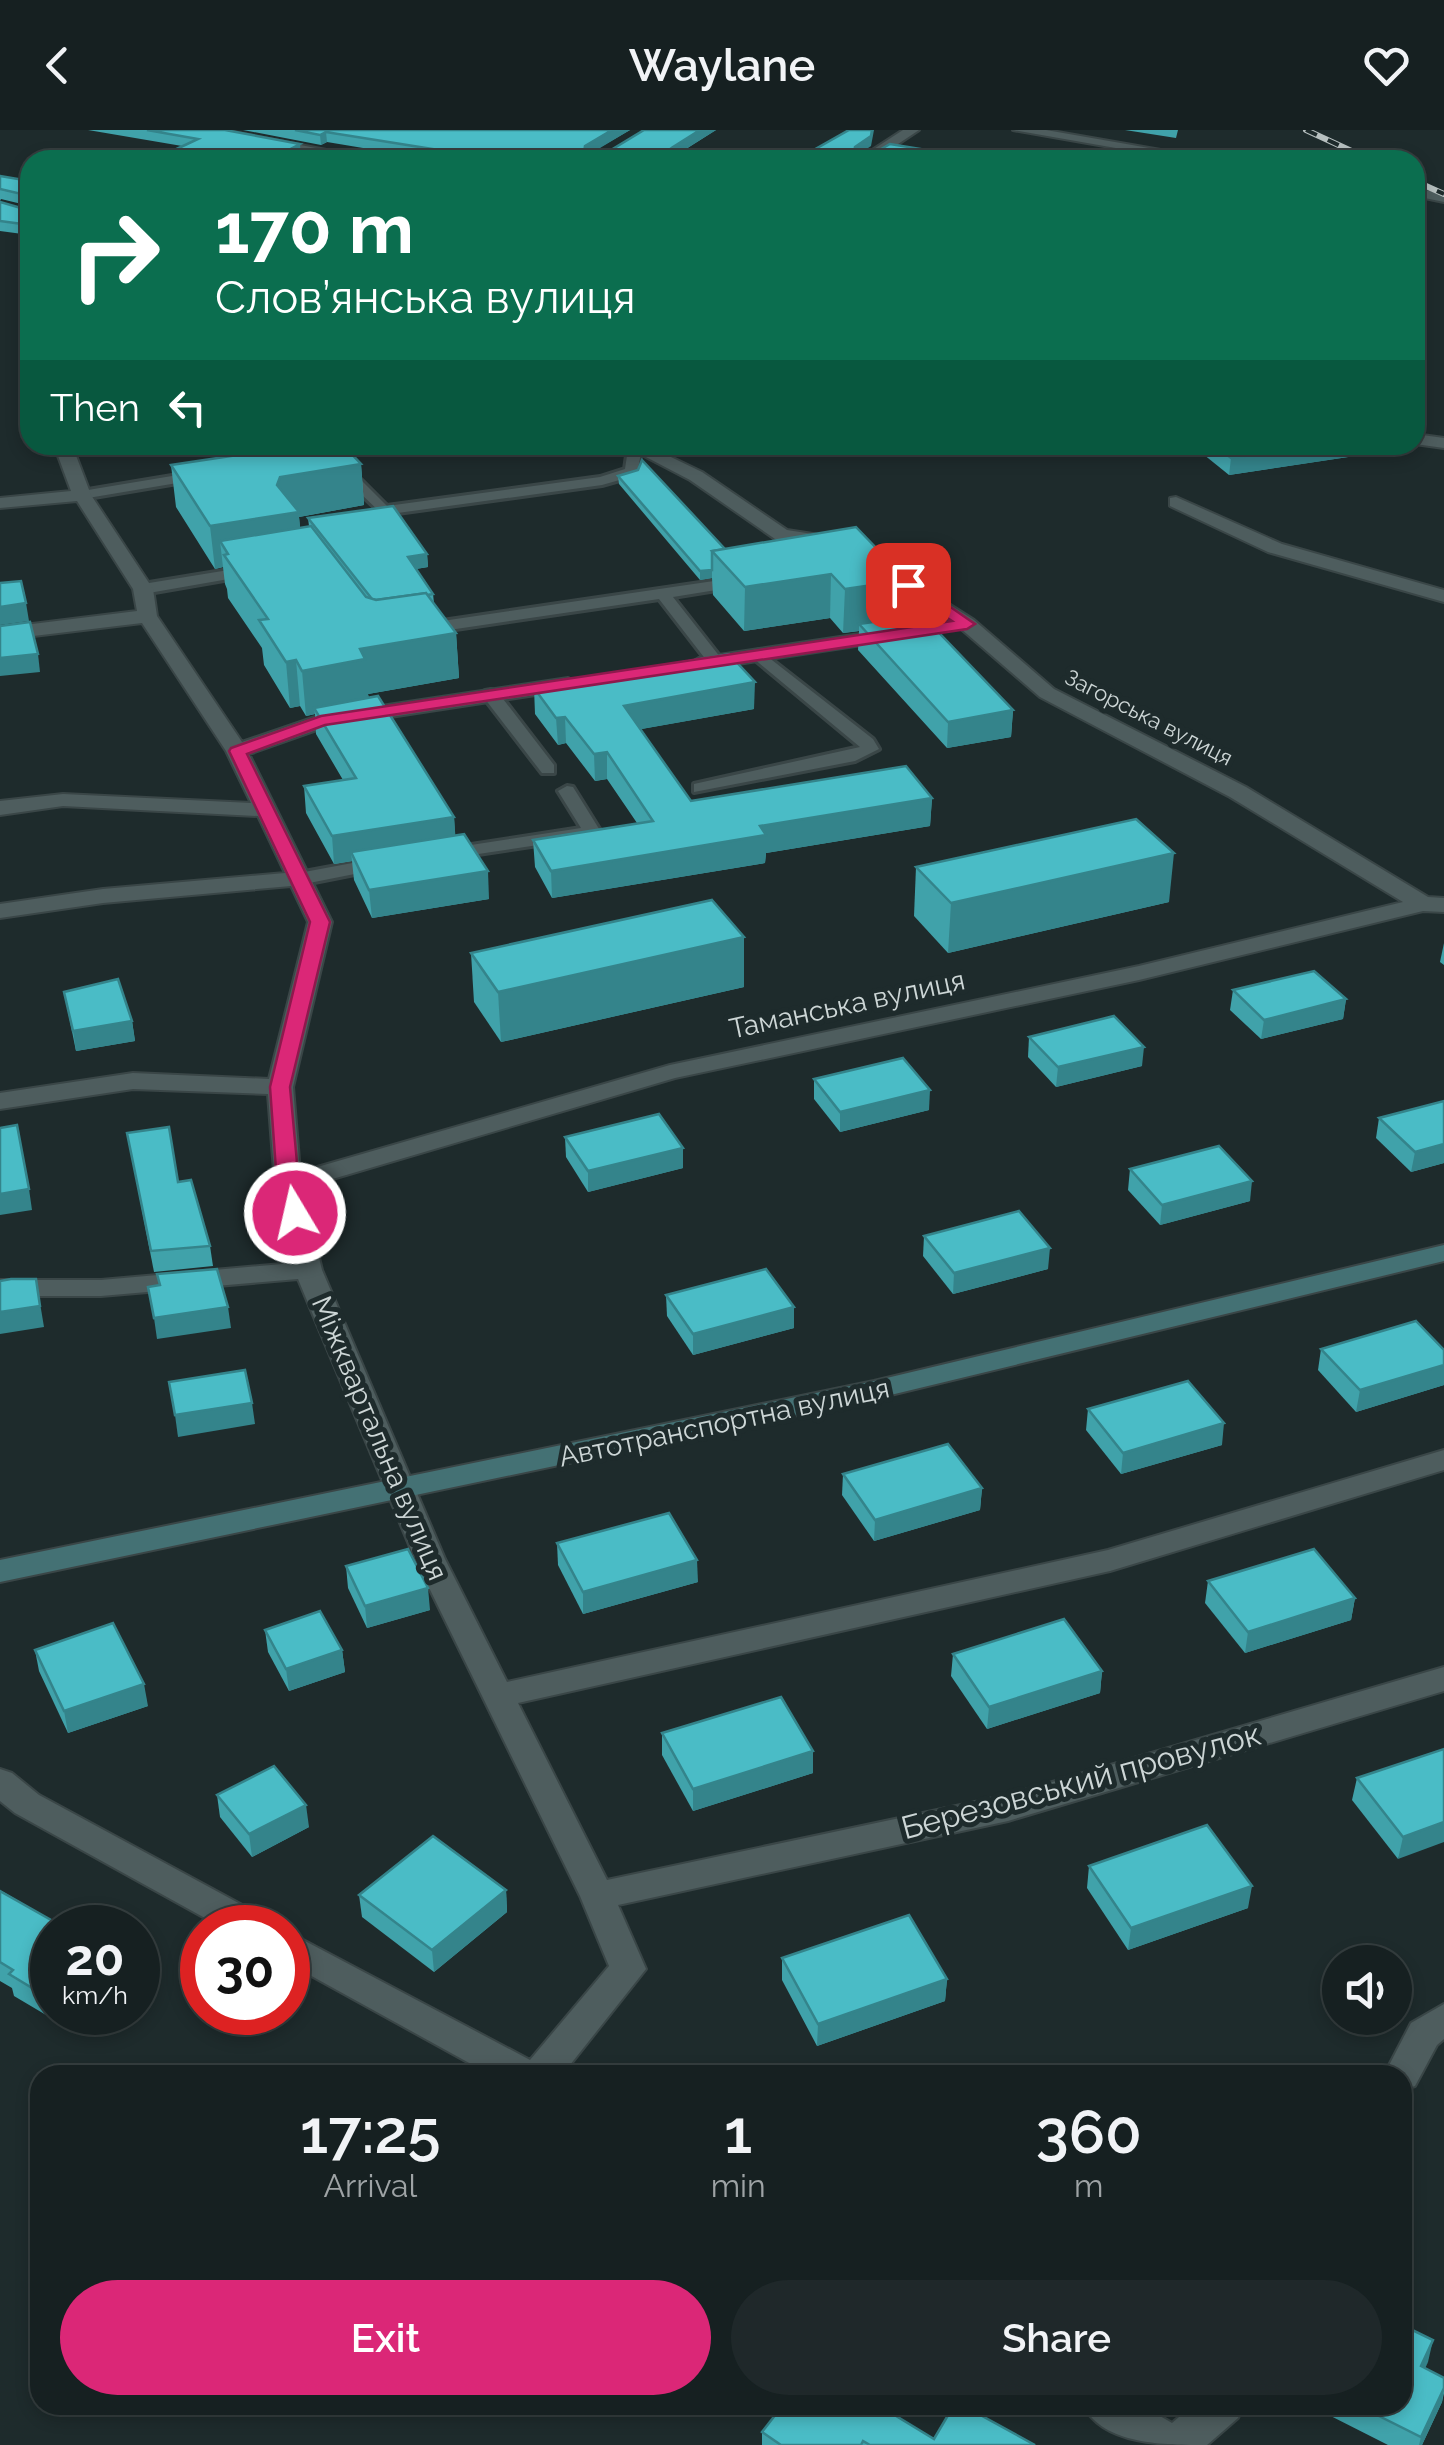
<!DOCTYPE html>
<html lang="en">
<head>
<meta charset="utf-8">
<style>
	:root { --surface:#162021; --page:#1f282a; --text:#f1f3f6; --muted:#9ea3a5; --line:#353e3f; --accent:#db2777 }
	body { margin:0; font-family:Raleway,sans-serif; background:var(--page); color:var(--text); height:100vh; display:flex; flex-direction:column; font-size:38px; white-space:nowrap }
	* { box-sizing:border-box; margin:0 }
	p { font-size:32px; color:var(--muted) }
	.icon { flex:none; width:55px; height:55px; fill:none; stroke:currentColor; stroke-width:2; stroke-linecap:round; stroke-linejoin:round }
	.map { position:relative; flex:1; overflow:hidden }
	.side { position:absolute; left:30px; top:1935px; width:1382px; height:350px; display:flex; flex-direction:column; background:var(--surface); border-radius:30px; box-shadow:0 5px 15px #0003,0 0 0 2px var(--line) }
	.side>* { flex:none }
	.hud { position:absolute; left:20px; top:20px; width:1405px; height:305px; border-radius:30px; box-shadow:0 5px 15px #0003,0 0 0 2px var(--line); background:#0b6e4f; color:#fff; overflow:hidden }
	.tools { position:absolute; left:1322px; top:1815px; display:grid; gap:20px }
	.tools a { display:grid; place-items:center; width:90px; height:90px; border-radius:50%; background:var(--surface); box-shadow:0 5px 15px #0003,0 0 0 2px var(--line); font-size:50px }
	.speed { position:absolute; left:30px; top:1775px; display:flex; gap:20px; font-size:50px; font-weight:700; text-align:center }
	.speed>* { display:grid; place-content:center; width:130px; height:130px; border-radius:50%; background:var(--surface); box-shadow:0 5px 15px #0003,0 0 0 2px var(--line); line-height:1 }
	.speed small { font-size:25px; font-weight:400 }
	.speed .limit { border:15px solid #d22; background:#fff; color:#111 }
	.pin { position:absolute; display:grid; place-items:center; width:85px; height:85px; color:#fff; margin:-42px; border-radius:20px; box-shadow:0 5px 15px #0006 }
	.me { position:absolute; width:110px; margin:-55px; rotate:351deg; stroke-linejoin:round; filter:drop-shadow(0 0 8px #0008) }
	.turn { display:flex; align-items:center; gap:35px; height:210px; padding:0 30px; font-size:45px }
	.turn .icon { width:130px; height:130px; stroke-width:2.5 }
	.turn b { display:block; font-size:70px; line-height:85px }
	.then { display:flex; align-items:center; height:95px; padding:0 30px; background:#0003; gap:20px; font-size:38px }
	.eta { display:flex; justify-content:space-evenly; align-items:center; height:170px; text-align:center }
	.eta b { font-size:60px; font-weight:600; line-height:70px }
	.action { display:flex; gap:20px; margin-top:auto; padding:20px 30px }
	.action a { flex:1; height:115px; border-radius:60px; background:var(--accent); color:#fff; font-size:40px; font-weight:600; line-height:115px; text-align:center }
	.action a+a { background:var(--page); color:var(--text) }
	header { display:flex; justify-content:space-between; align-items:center; height:130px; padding:0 30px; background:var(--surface); font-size:45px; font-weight:600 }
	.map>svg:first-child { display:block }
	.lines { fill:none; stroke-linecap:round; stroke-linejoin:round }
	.service-casing { stroke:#3a4647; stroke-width:6 }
	.minor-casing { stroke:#3a4647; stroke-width:4 }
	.tertiary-casing { stroke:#3a4647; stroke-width:4 }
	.secondary-casing { stroke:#3a4647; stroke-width:4 }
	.service { fill:#4e5d5e; fill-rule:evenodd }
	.minor { fill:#4e5d5e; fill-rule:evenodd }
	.tertiary { fill:#4e5d5e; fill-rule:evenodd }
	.secondary { fill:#447174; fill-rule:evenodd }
	.rail-casing { stroke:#b7c0c0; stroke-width:6 }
	.rail { stroke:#1e2b2c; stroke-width:4; stroke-dasharray:12; stroke-linecap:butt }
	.wall { fill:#40a2aa }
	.shaded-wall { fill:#34848b }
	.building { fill:#4abcc6; stroke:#34848b; stroke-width:2.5 }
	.route { fill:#db2777; stroke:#8e194d; stroke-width:2.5 }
	.labels { text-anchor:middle; stroke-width:10; stroke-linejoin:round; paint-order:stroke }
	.far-street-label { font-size:22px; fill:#cdd6d6; stroke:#1e2b2c }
	.street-label { font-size:28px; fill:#cdd6d6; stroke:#1e2b2c }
	.near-street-label { font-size:32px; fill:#cdd6d6; stroke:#1e2b2c }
</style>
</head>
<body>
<header><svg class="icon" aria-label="back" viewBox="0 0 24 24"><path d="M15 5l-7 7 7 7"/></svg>Waylane<svg class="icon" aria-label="heart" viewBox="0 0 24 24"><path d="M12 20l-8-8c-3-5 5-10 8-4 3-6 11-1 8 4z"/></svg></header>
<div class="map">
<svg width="1444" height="2315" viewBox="0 0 1444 2315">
	<rect width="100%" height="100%" fill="#1e2b2c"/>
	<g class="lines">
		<defs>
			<g id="service">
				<polygon points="363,315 400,315 393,319 322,329 315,325"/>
				<polygon points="620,315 642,317 637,345 602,355 383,385 337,341 349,338 387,376 600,347 625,339 628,319"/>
				<polygon points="202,341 207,342 207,348 82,369 75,365 82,361"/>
				<polygon points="253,436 261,441 258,444 143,464 135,459 143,454"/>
				<polygon points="741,447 749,452 747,455 673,467 724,532 716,537 710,535 659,469 422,504 414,499 422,494"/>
				<polygon points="759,520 873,609 879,619 855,631 694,662 694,654 860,617 753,528 753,522"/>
				<polygon points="491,560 497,561 554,635 554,643 542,643 485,569 485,561"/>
				<polygon points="567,656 573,657 601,702 598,706 445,729 436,724 445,719 581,698 558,661"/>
				<polygon points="379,728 385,730 385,738 299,755 290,749 299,743"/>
			</g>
			<g id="minor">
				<polygon points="193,0 223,0 378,30 347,30"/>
				<polygon points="903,0 919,0 874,30 857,30"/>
				<polygon points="30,205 30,225 22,220 22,210"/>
				<polygon points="1415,304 1444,308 1444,318 1415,314"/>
				<polygon points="54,315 72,315 91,365 153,459 157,486 242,612 321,585 568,548 578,554 568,560 325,597 249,624 332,792 293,957 300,1042 670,935 1139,836 1403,772 1230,667 1040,567 960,498 868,437 866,433 875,427 974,490 1054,559 1246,657 1428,767 1444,768 1444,782 1423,781 1139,850 675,948 302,1058 322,1140 445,1429 507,1552 1108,1420 1444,1320 1444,1340 1110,1441 518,1573 607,1750 1008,1665 1444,1537 1444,1561 1008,1691 618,1775 646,1839 562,1945 491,1945 288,1833 288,1802 530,1930 609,1836 580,1766 415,1429 298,1149 101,1166 0,1166 0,1150 101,1150 293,1133 275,1054 268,964 133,959 0,979 0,963 133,943 269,949 308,792 291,756 103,773 0,788 0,774 103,759 285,743 258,686 63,676 0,685 0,671 63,664 251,673 226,621 142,493 0,510 0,498 137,481 133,459 77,371 0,378 0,368 71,361"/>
				<polygon points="623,315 646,315 702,342 787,400 832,407 841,413 832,419 775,409 690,350"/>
				<polygon points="1184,315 1311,315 1302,320 1193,320"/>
				<polygon points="1176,367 1282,414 1444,460 1444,472 1268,422 1170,376 1170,368"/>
				<polygon points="894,499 904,505 901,509 699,540 689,534 699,528"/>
				<polygon points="0,1639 12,1643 39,1665 266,1788 271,1798 223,1798 15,1683 0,1671"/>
				<polygon points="1444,1874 1444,1909 1437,1915 1415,1956 1402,1960 1402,1945 1384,1945 1411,1893"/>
				<path d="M1083,2275H1141L1172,2293L1193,2275H1244L1238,2288L1207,2315C1165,2315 1103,2315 1083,2275Z"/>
			</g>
			<g id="tertiary">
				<polygon points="1013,0 1046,0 1218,30 1184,30"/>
				<polygon points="1415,58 1444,64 1444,72 1415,66"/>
			</g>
			<polygon id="secondary" points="1444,1115 1444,1131 874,1269 0,1452 0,1430 874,1251"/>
		</defs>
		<!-- service casing -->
		<use href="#service" class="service-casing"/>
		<!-- minor casing -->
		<use href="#minor" class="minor-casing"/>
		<!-- tertiary casing -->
		<use href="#tertiary" class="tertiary-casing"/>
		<!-- secondary casing -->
		<use href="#secondary" class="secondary-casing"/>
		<!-- service -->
		<use href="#service" class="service"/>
		<!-- minor -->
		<use href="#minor" class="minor"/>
		<!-- tertiary -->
		<use href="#tertiary" class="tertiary"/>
		<!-- secondary -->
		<use href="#secondary" class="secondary"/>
		<defs>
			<g id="rail">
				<polyline points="1306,0 1371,30"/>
				<polyline points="1415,51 1444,64"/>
			</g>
		</defs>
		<!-- rail casing -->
		<use href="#rail" class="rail-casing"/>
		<!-- rail -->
		<use href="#rail" class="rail"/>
	</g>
	<!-- wall -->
	<g class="wall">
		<polygon points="88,0 225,0 301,25 182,16"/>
		<polygon points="243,0 630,0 592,22 606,23 644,0 716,0 686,19 753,30 435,30 327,12 321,15"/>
		<polygon points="1125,0 1178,0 1176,8"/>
		<polygon points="0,46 30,51 30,76 1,69 0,71"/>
		<polygon points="0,72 28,80 30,78 30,105 0,101"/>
		<polygon points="1204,315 1370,315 1368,324 1229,345 1203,324"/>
		<polygon points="361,334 364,375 299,387 300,398 309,396 308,388 427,424 428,437 416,439 433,464 434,473 456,503 459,548 368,564 369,568 454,687 455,705 489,769 372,788 354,750 352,731 334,734 306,683 304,656 343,650 316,604 315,584 306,586 300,576 290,578 264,535 262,518 228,468 227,459 225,454 223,437 215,439 176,377 171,335"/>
		<polygon points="618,346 725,419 907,450 905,487 1013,580 1011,607 947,618 858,520 859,501 843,503 830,488 744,501 713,465 712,448 700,450 619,354"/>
		<polygon points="534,558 754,579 641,599 691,671 932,668 930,696 766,723 765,733 552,768 535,737 533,710 637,693 607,649 595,651 566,613 558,615 535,584"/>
		<polygon points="916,737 1169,772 948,823 914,786"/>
		<polygon points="744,807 744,857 501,912 474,872 471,823"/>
		<polygon points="1444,813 1444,835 1440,832"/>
		<polygon points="1233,860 1346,869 1343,889 1261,909 1230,880"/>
		<polygon points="64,862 132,891 135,911 76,921"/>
		<polygon points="1029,907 1142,936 1056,957 1028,927"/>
		<polygon points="814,949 929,980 840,1002 814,969"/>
		<polygon points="1444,971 1444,1033 1411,1042 1376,1008 1379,988"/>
		<polygon points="127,1003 178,1052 210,1116 213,1136 154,1142"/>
		<polygon points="565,1007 683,1018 683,1038 588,1062 566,1027"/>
		<polygon points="1130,1039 1250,1071 1160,1095 1128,1060"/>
		<polygon points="924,1106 1048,1139 953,1164 923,1126"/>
		<polygon points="666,1165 794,1177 794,1198 693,1225 667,1186"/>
		<polygon points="1321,1219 1444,1220 1444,1255 1356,1282 1318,1240"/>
		<polygon points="1088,1279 1222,1315 1121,1344 1086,1300"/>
		<polygon points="843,1344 982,1358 980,1380 874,1411 842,1365"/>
		<polygon points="557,1413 698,1452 583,1484 558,1435"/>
		<polygon points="346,1436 430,1480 367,1498 348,1458"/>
		<polygon points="1208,1451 1355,1468 1351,1490 1245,1523 1205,1473"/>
		<polygon points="265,1500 342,1520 345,1542 289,1561 268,1522"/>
		<polygon points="35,1520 148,1576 68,1603 39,1541"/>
		<polygon points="953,1524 1102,1541 1100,1563 987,1599 951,1546"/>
		<polygon points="662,1603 813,1621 813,1643 693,1681 662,1625"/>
		<polygon points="1444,1619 1398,1729 1352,1670 1357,1648"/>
		<polygon points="217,1665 309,1697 252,1727 220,1687"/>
		<polygon points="1089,1736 1248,1778 1128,1820 1087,1758"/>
		<polygon points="0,1760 60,1795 75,1798 52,1798 52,1882 84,1882 68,1898 14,1866 12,1858 0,1851"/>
		<polygon points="506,1760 507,1782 434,1842 362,1787 359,1765"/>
		<polygon points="782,1828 947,1849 945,1871 817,1916 782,1850"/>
		<polygon points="1428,2232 1425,2238 1444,2248 1444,2263 1442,2272 1422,2315 1388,2315 1309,2275 1402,2275"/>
		<polygon points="762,2302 934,2309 1035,2315 762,2315"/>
	</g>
	<!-- shaded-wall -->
	<g class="shaded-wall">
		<polygon points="612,0 630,0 585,27 584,30 585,16"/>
		<polygon points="700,0 716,0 673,27 673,17"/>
		<polygon points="872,0 874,0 871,16 855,27 855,17"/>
		<polygon points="326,2 327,12 321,15 320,5"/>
		<polygon points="300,14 301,25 290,30 269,30"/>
		<polygon points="927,20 927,30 912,30 912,27"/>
		<polygon points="1321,315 1370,315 1368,324 1229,345 1231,328"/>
		<polygon points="361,334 364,375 299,387 303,424 228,424 220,411 223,437 215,439 210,396 277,355 280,347"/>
		<polygon points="427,424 428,437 409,440 408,427"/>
		<polygon points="712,440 712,448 700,450 700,441"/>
		<polygon points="831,444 830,488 744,501 745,457"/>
		<polygon points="907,450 905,494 859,494 859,501 843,503 845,459"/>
		<polygon points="26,473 29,491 0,495 0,477"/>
		<polygon points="456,503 459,548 368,564 369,574 314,578 315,584 306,586 302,541 360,519"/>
		<polygon points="38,524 40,542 0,546 0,528"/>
		<polygon points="296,530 300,576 290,578 286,532"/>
		<polygon points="755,552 754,579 625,602 624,576"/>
		<polygon points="1013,580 1011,607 947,618 948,592"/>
		<polygon points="565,587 566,613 558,615 556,588"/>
		<polygon points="607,622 607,649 595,651 594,624"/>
		<polygon points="932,668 930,696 766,723 765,733 552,768 551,741 760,696"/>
		<polygon points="454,687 456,714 351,722 352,731 334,734 332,706"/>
		<polygon points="1174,723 1169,772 948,823 951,773"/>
		<polygon points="488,741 489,769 372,788 369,760"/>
		<polygon points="744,807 744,857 501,912 498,862"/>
		<polygon points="1346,869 1343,889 1261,909 1264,890"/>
		<polygon points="132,891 135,911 76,921 73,901"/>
		<polygon points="1144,917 1142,936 1056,957 1058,937"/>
		<polygon points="930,960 929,980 840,1002 840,982"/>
		<polygon points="1444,1014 1444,1033 1411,1042 1415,1022"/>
		<polygon points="683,1018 683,1038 588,1062 588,1041"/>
		<polygon points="1252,1051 1250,1071 1160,1095 1162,1075"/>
		<polygon points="29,1059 32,1080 0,1085 0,1064"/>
		<polygon points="1050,1118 1048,1139 953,1164 954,1143"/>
		<polygon points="36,1149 44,1197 0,1204 0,1182"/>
		<polygon points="228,1177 231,1198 157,1209 154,1188"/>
		<polygon points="794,1177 794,1198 693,1225 693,1204"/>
		<polygon points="1444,1235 1444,1255 1356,1282 1360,1260"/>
		<polygon points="252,1273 255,1294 178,1307 175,1285"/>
		<polygon points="1224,1293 1222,1315 1121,1344 1123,1323"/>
		<polygon points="982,1358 980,1380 874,1411 875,1390"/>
		<polygon points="697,1430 698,1452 583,1484 583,1462"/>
		<polygon points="428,1458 430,1480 367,1498 365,1476"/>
		<polygon points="1355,1468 1351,1490 1245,1523 1248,1502"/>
		<polygon points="342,1520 345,1542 289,1561 286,1539"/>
		<polygon points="1102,1541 1100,1563 987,1599 989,1577"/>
		<polygon points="144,1554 148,1576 68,1603 64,1581"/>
		<polygon points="813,1621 813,1643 693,1681 693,1659"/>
		<polygon points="306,1675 309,1697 252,1727 249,1704"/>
		<polygon points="1444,1692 1444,1712 1398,1729 1403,1707"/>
		<polygon points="1252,1756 1248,1778 1128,1820 1131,1798"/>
		<polygon points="506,1760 507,1782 434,1842 432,1820"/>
		<polygon points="947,1849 945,1871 817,1916 818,1894"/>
		<polygon points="65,1882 84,1882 68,1898"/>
		<polygon points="1433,2210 1428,2232 1415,2258 1421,2236"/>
		<polygon points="1444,2258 1442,2272 1422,2315 1419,2315 1421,2307"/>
	</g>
	<!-- building -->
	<g class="building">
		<polygon points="147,0 225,0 300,14 269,30 153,30 198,9"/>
		<polygon points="295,0 612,0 585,16 584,22 606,23 644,0 700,0 673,17 754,30 444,30 457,23 326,2 320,5"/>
		<polygon points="849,0 872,0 871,6 855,17 854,22 874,23 890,14 927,20 912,27 922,30 796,30"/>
		<polygon points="0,46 30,51 30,66 0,59"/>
		<polygon points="0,72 28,80 30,78 30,95 0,91"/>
		<polygon points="304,315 343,315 361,334 280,347 277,355 299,382 210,396 171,335"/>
		<polygon points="1214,315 1321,315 1231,328"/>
		<polygon points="642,330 725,419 712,421 712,440 700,441 618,346 638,340"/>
		<polygon points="393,376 427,424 408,427 433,464 427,465 426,463 376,470 372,469 308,388"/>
		<polygon points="311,396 366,467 376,470 426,463 456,503 360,519 365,529 302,541 296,530 286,532 259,490 268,489 224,425 228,424 220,411"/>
		<polygon points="856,397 907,450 845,459 831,444 745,457 712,421"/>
		<polygon points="21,451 26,473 0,477 0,453"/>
		<polygon points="922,485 1013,580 948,592 859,494"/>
		<polygon points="30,492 38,524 0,528 0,496"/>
		<polygon points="729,524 755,552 624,576 691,671 906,636 932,668 760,696 766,705 551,741 533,710 653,691 607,622 594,624 565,587 556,588 534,558"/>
		<polygon points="378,566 454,687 332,706 304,656 356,648 314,578"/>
		<polygon points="1136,689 1174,723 951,773 916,737"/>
		<polygon points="464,704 488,741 369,760 351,722"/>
		<polygon points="712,770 744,807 498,862 471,823"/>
		<polygon points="1314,841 1346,869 1264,890 1233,860"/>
		<polygon points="118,849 132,891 73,901 64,862"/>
		<polygon points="1114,886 1144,917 1058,937 1029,907"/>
		<polygon points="903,928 930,960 840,982 814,949"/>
		<polygon points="1444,971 1444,1014 1415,1022 1379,988"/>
		<polygon points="659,984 683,1018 588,1041 565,1007"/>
		<polygon points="17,995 29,1059 0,1064 0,998"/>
		<polygon points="169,997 178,1052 191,1050 210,1116 151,1121 127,1003"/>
		<polygon points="1219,1016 1252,1051 1162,1075 1130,1039"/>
		<polygon points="1019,1081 1050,1118 954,1143 924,1106"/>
		<polygon points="217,1139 228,1177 154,1188 148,1157 160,1155 157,1144"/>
		<polygon points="766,1139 794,1177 693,1204 666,1165"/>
		<polygon points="11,1149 36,1149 40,1176 0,1182 0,1151"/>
		<polygon points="1416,1191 1444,1220 1444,1235 1360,1260 1321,1219"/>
		<polygon points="245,1240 252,1273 175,1285 169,1252"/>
		<polygon points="1188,1251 1224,1293 1123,1323 1088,1279"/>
		<polygon points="948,1314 982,1358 875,1390 843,1344"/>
		<polygon points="669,1383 697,1430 583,1462 557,1413"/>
		<polygon points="408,1419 428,1458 365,1476 346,1436"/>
		<polygon points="1314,1419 1355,1468 1248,1502 1208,1451"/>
		<polygon points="320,1481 342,1520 286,1539 265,1500"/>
		<polygon points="1064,1489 1102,1541 989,1577 953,1524"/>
		<polygon points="113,1493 144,1554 64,1581 35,1520"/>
		<polygon points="781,1567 813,1621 693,1659 662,1603"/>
		<polygon points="1444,1619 1444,1692 1403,1707 1357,1648"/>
		<polygon points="274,1636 306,1675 249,1704 217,1665"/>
		<polygon points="1207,1695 1252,1756 1131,1798 1089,1736"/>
		<polygon points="433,1706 506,1760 432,1820 359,1765"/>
		<polygon points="0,1761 60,1795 64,1791 75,1798 52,1798 52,1870 9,1844 13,1840 0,1832"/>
		<polygon points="909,1785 947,1849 818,1894 782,1828"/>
		<polygon points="1402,2195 1433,2210 1421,2236 1444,2248 1444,2258 1421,2307 1357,2275 1402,2275"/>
		<polygon points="783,2275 878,2275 934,2309 954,2275 962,2275 1035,2315 870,2315 863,2311 861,2315 781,2315 762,2302"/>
	</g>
	<!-- route -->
	<polygon class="route" points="902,451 913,451 975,494 967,499 325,595 247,624 330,792 290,957 299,1054 306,1083 295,1089 287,1087 277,1054 270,957 310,792 229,621 231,618 321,586 952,491 902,458"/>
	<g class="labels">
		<!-- far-street labels -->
		<g class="far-street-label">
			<text transform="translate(1149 587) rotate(27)" y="8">Загорська вулиця</text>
		</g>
		<!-- street labels -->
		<g class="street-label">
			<text transform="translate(847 874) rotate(-12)" y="10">Таманська вулиця</text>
			<text transform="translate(724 1292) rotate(-12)" y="10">Автотранспортна вулиця</text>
			<text transform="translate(380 1308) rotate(67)" y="10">Міжквартальна вулиця</text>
		</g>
		<!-- near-street labels -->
		<g class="near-street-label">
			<text transform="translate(1081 1651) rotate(-15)" y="11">Березовський провулок</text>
		</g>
	</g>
</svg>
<div class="tools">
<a><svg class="icon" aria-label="sound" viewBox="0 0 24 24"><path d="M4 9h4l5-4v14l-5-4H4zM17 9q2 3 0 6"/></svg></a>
</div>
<div class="speed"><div>20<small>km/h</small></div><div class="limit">30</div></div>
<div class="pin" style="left:908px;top:455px;background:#d93025"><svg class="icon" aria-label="arrive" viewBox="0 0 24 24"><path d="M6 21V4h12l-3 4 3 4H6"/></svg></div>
<svg class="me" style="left:295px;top:1083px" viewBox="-20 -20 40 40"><circle r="17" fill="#db2777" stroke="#fff" stroke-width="3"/><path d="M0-11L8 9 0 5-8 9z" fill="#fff"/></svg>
<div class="hud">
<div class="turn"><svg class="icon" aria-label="right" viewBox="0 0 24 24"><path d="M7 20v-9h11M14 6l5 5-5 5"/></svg><div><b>170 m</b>Слов’янська вулиця</div></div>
<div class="then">Then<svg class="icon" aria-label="left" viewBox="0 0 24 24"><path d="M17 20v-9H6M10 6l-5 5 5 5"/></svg></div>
</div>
<section class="side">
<div class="eta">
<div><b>17:25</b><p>Arrival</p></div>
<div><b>1</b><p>min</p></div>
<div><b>360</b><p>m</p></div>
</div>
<div class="action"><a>Exit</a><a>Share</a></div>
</section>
</div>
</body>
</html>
